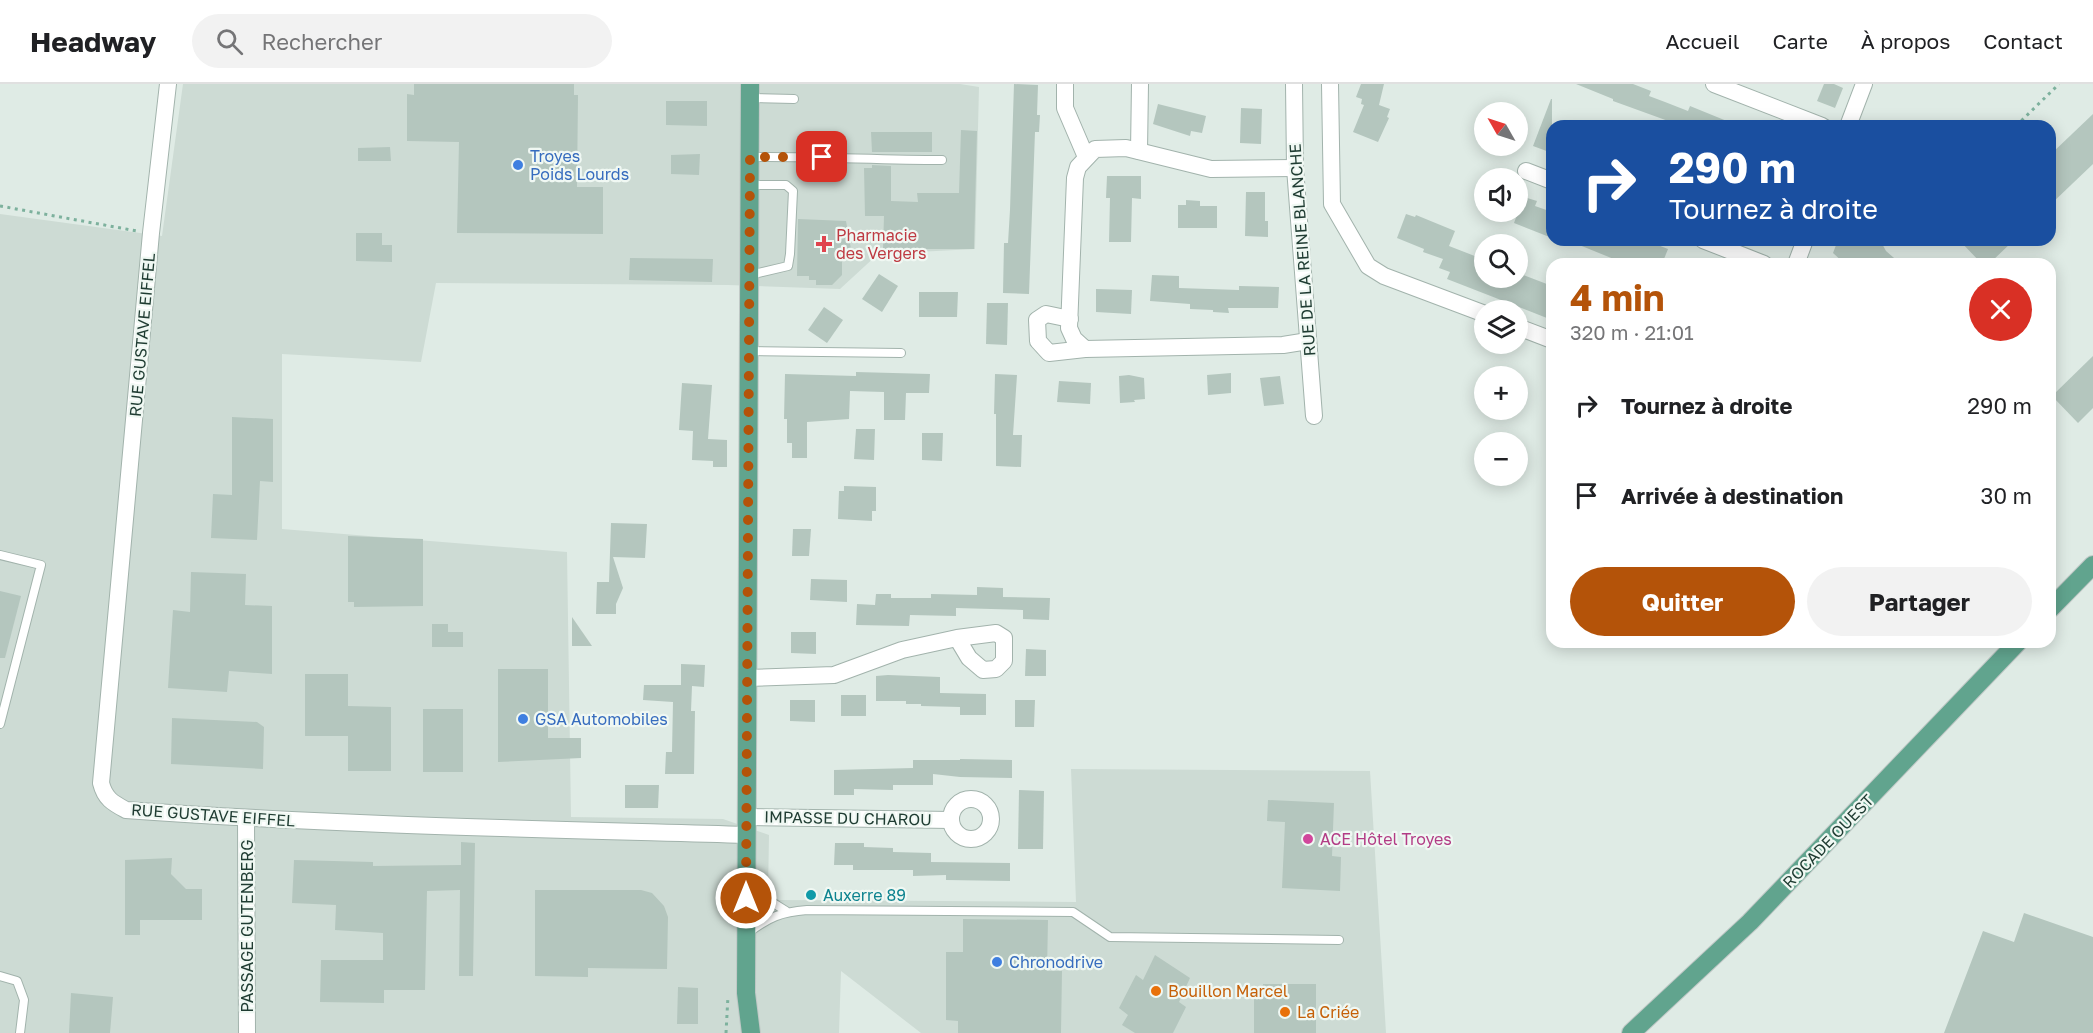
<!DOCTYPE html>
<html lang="fr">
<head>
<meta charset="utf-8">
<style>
	:root { --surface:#fff; --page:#f2f2f2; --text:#202124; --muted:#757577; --line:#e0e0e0; --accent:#b45309 }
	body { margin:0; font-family:"Golos Text",sans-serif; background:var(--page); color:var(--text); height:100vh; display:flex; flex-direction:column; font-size:22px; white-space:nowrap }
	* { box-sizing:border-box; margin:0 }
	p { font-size:20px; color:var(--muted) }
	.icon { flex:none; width:33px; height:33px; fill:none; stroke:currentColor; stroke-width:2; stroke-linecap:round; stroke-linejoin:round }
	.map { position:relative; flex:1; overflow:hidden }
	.details { position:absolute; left:1546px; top:174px; width:510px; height:390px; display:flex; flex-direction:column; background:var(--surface); border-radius:18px; box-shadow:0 3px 15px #0003 }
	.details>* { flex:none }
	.guide { position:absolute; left:1546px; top:36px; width:510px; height:126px; border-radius:18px; box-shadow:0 3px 15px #0003; background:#1a4fa0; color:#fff; overflow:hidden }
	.needle { width:39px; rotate:309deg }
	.buttons { position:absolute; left:1474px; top:18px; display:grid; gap:12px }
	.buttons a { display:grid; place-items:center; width:54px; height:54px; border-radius:50%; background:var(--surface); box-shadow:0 3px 15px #0003; font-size:30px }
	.pin { position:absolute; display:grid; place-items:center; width:51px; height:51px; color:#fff; margin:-26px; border-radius:12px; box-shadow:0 3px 9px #0006 }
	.me { position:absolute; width:66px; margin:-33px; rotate:0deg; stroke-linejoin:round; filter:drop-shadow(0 0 4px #0008) }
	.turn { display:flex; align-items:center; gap:21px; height:126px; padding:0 24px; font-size:27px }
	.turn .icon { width:78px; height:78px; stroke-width:2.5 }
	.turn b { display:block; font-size:42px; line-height:51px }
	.round { display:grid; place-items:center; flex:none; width:63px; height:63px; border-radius:32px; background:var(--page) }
	.head { display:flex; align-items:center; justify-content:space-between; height:102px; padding:0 24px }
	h1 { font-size:36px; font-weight:700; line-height:45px; color:var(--accent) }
	.action { display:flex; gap:12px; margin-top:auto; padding:12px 24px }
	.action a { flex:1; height:69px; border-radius:36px; background:var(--accent); color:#fff; font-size:24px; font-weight:700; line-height:69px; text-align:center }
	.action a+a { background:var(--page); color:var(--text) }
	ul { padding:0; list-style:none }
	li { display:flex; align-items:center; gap:18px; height:90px; padding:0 24px }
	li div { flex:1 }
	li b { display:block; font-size:22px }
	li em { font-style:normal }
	header { display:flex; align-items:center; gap:36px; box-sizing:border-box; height:84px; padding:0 30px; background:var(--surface); border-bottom:2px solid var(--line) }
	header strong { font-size:28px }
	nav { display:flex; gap:33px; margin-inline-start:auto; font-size:21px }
	.search { width:420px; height:54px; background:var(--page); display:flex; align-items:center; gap:15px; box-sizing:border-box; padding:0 21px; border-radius:33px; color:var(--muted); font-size:22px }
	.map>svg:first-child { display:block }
	.built { fill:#cddbd4 }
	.building { fill:#b4c6be }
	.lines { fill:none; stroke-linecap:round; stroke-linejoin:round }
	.lane-casing { stroke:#a2b3ac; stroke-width:10 }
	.street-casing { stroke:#a2b3ac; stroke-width:18 }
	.primary-casing { stroke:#c0c8c6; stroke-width:20 }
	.path { stroke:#7db19d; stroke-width:3; stroke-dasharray:3 4.5; stroke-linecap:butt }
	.lane { stroke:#fff; stroke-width:8 }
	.street { stroke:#fff; stroke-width:16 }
	.primary { stroke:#61a48e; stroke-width:18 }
	.route { stroke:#b45309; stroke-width:10; stroke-dasharray:0 18 }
	.shop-dot { fill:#3f7fe0; stroke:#f0f8f3; stroke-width:2 }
	.health-dot { fill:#e0444e; stroke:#f0f8f3; stroke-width:2 }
	.hotel-dot { fill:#d1479c; stroke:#f0f8f3; stroke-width:2 }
	.culture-dot { fill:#0f9aa8; stroke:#f0f8f3; stroke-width:2 }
	.food-dot { fill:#e8710a; stroke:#f0f8f3; stroke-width:2 }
	.labels { text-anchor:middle; stroke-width:4.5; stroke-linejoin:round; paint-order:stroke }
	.shop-label { font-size:16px; fill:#366cbe; stroke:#f0f8f3; text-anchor:start }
	.health-label { font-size:16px; fill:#be3a42; stroke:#f0f8f3; text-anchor:start }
	.street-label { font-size:16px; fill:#1f3c32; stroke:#f0f8f3 }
	.hotel-label { font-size:16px; fill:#b23c85; stroke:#f0f8f3; text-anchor:start }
	.culture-label { font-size:16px; fill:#0d838f; stroke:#f0f8f3; text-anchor:start }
	.food-label { font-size:16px; fill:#c56008; stroke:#f0f8f3; text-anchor:start }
</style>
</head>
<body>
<header>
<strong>Headway</strong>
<div class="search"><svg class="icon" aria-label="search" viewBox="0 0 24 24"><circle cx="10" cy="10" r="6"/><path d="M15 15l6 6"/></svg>Rechercher</div>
<nav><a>Accueil</a><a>Carte</a><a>À propos</a><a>Contact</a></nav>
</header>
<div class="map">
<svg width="2093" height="949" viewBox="0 0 2093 949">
	<rect width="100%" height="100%" fill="#dfebe5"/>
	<!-- built -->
	<polygon class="built" points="183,0 960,0 979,3 975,165 878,170 840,205 728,201 436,199 421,278 282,270 282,445 567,468 571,733 723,735 769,751 768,809 779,816 1076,818 1071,685 1370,687 1386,949 921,949 841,887 839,949 0,949 0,130 162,152"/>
	<!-- building -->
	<g class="building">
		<polygon points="414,0 574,0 574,11 578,11 577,103 603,103 603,150 457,149 459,58 407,57 407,10 414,11"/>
		<polygon points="1014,0 1038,1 1037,31 1040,31 1039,48 1035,48 1029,210 1003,209 1004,159 1008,159 1010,126"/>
		<polygon points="1361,0 1384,0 1379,21 1390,25 1387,33 1389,34 1378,58 1353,48 1364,21 1361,20 1362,15 1356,13"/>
		<polygon points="1576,0 1633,0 1651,7 1649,12 1665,18 1688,27 1690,22 1739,42 1682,42 1613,17 1613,15"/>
		<polygon points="1824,0 1834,0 1843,4 1835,24 1817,17"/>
		<polygon points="1551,15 1552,15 1552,69 1533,62"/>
		<polygon points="666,17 707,17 707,42 666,41"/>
		<polygon points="1158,20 1206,32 1202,49 1191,47 1190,52 1153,40"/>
		<polygon points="1241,24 1262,25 1261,60 1240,59"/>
		<polygon points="2093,30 2093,80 2050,121 2050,71"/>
		<polygon points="961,46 977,47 974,165 883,165 884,132 865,132 864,84 872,84 872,81 891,82 891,117 918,118 917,109 959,109"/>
		<polygon points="871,48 932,48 932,68 872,68"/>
		<polygon points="390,63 391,77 358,77 358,64"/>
		<polygon points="700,70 699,91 671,90 671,71"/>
		<polygon points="1107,92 1141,92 1141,115 1132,114 1131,158 1109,158 1110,114 1106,114"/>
		<polygon points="1246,108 1265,108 1265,137 1268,137 1268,153 1245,152"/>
		<polygon points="1518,111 1537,117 1535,122 1552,128 1552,154 1514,139 1518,128"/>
		<polygon points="1186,116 1200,117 1200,122 1217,122 1217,144 1178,144 1178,121 1186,121"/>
		<polygon points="1406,130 1415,133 1416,131 1455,147 1449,162 1485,176 1485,194 1518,194 1518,189 1552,202 1552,236 1447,195 1450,188 1439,184 1443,175 1423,168 1424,165 1397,154"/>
		<polygon points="798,135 846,137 851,165 842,165 853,173 842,174 842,191 832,201 816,201 816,196 809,196 809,192 797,192"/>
		<polygon points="356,149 382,149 382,161 392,161 392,178 356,177"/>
		<polygon points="1567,156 1645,156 1668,165 1662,180 1626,180"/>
		<polygon points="1838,156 1880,156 1886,167 1901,180 1845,180 1833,169"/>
		<polygon points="1959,156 2014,156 1989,180 1982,180"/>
		<polygon points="630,174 713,175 712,198 629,196"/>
		<polygon points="879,190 898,202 882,228 862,215"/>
		<polygon points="1152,191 1179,192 1179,204 1239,206 1239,202 1279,203 1278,224 1228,224 1229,229 1213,228 1213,226 1190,225 1190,220 1150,217"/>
		<polygon points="1096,205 1132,206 1131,230 1096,228"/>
		<polygon points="919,208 958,208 957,233 919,233"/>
		<polygon points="987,219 1008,219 1007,261 986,260"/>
		<polygon points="824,223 843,236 827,259 808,246"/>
		<polygon points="2093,272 2093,324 2078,339 2052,312"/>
		<polygon points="856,288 930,290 929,309 906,309 905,336 884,336 884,308 850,307 849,335 807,338 807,374 792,374 792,359 787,359 787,335 784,335 785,290 856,292"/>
		<polygon points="1231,289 1231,309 1208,311 1207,291"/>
		<polygon points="995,290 1017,291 1013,351 1022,351 1021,383 996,382 996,330 994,330"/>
		<polygon points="1129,291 1144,294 1145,315 1134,316 1135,318 1120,319 1119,292"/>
		<polygon points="1280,292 1284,320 1264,322 1260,294"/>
		<polygon points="1059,297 1091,299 1090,320 1057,318"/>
		<polygon points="682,299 712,301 708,355 727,356 727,383 713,383 713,377 692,376 693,347 679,346"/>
		<polygon points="232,333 273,335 273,398 260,397 257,456 211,454 213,410 232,411"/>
		<polygon points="856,345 875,345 874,376 854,375"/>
		<polygon points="922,349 943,349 942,377 922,376"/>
		<polygon points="844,402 876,403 876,427 872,427 872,437 838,435 839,407 844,407"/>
		<polygon points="611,439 647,440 645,474 613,473 623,504 616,520 616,530 596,530 597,498 609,498"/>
		<polygon points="793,445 811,445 809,472 792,472"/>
		<polygon points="348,452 423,455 423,522 354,523 354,518 348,518"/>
		<polygon points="191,488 246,490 245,521 272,522 272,590 229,587 227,608 168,604 173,526 190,528"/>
		<polygon points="811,495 847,496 847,518 810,516"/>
		<polygon points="977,503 1003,504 1003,513 1050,514 1049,536 1023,535 1023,526 956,524 956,532 910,531 909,542 856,541 857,520 875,521 876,510 891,510 891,514 931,514 931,510 977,511"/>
		<polygon points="0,507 21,512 5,574 0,574"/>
		<polygon points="572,533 592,562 572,562"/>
		<polygon points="432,540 448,540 448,548 463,548 463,563 432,563"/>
		<polygon points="791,548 816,548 816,570 791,569"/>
		<polygon points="1026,565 1046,566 1046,592 1025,592"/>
		<polygon points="681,580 705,581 704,603 692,602 691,627 695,627 694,690 665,690 666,668 672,668 673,618 643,616 644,601 681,601"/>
		<polygon points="498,585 548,585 548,654 581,654 581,674 498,678"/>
		<polygon points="305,590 348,590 348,622 391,623 391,687 348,687 348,652 305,652"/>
		<polygon points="888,591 940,593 940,609 986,610 986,631 960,631 960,623 921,622 921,620 906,620 906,617 876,617 876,592"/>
		<rect x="841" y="611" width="25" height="21"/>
		<polygon points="790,616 815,616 815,638 790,637"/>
		<polygon points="1015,616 1035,616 1034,643 1015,643"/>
		<rect x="423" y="625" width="40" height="63"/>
		<polygon points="172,634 257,638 264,643 263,685 171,680"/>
		<polygon points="960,675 1012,676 1012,694 960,693 933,690 933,701 893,701 893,706 854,705 854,711 834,711 834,686 913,684 913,676 960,676"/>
		<polygon points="625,701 659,701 658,724 625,724"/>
		<polygon points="1019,706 1044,707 1043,765 1018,765"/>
		<polygon points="1268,716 1334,719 1332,772 1341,773 1340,807 1282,804 1285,738 1267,737"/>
		<polygon points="461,758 475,759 473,892 459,892 460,806 427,807 425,906 384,906 384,919 320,918 321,876 383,876 383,849 335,846 336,821 292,819 294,776 373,778 373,782 461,781"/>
		<polygon points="835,759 864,759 864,763 893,764 893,768 931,769 931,778 1010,779 1010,797 946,796 946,791 913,792 913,786 853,786 853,781 834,781"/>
		<polygon points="172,774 171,790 186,805 202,805 202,836 140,836 140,851 125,851 125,776"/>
		<polygon points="535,806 641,806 652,809 664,822 668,833 667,885 588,884 588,893 535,892"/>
		<polygon points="2024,829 2093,853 2093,949 1944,949 1983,847 2014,858"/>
		<polygon points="963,835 1048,836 1047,887 1062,887 1061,949 958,949 958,937 946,936 946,868 963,868"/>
		<polygon points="1155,871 1190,894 1179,918 1186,923 1173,949 1135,949 1122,941 1128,931 1119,924 1136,891 1143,896"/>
		<polygon points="1263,900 1316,900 1316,949 1254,949 1254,912 1263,914"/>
		<polygon points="678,903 698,904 698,940 677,940"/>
		<polygon points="71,909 113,913 110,949 69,949"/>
	</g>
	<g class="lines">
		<defs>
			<g id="lane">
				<polyline points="750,14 794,15"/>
				<path d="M750,73C814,72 878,76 942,76"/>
				<polyline points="750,191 788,182 790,170 793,107 786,101 750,101"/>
				<polyline points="749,267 901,269"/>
				<polyline points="0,471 41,481 0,640"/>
				<polyline points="748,799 759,810 786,827"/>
				<path d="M748,849C769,833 781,828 807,826L1073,828L1110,853L1339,856"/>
				<polyline points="0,892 17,897 24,916 20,949"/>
			</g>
			<g id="street">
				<path d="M168,0L151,149L101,699C105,715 113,719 126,726C333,741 539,745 746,751"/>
				<polyline points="1065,0 1065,24 1086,73"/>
				<polyline points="1294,0 1295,84 1314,332"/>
				<polyline points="1330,0 1332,120 1368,182 1384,192 1485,230"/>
				<polyline points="1714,0 1822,42"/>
				<polyline points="1848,42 1864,0"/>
				<polyline points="1139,67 1140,0"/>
				<polyline points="1295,84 1211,85 1126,64 1095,65 1078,83 1075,94 1069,244 1074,255 1085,265 1283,261 1308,257"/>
				<polyline points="1526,87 1552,97"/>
				<polyline points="1703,156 1764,180"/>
				<polyline points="1796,180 1805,156"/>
				<polyline points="1070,235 1046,230 1037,236 1038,257 1049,269 1085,265"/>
				<polyline points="1518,243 1552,256"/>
				<polyline points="747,594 834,591 902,566 957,554 996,549 1004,554 1004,577 996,585 983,586 969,574 957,554"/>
				<circle cx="971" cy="735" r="20"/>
				<polyline points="746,733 951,736"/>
				<polyline points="246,735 247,949"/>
			</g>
			<g id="primary">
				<polyline points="750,0 746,909 751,949"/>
				<polyline points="2050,525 2093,481"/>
				<polyline points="1631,949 1750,838 2018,558"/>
			</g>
		</defs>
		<!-- lane casing -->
		<use href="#lane" class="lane-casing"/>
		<!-- street casing -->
		<use href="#street" class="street-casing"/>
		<!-- primary casing -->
		<use href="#primary" class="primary-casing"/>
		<!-- path -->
		<g class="path">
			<polyline points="2016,42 2059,0"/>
			<polyline points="0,122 137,147"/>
			<polyline points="726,949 728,912"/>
		</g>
		<!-- lane -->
		<use href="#lane" class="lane"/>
		<!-- street -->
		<use href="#street" class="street"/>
		<!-- primary -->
		<use href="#primary" class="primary"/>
	</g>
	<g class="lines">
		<!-- route -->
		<polyline class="route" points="746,814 750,73 822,73"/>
	</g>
	<!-- markers -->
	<g class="shop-dot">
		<circle cx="518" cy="81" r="6"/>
		<circle cx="523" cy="635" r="6"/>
		<circle cx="997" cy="878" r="6"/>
	</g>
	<path class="health-dot" d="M821 151h6v6h6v6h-6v6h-6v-6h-6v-6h6z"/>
	<circle class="hotel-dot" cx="1308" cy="755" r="6"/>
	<circle class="culture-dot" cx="811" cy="811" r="6"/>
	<g class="food-dot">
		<circle cx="1156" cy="907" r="6"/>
		<circle cx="1285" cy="928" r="6"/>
	</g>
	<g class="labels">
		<!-- shop labels -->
		<g class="shop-label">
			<text x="530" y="78">Troyes<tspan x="530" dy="18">Poids Lourds</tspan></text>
			<text x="535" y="641">GSA Automobiles</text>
			<text x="1009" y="884">Chronodrive</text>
		</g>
		<!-- health labels -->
		<g class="health-label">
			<text x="836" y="157">Pharmacie<tspan x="836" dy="18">des Vergers</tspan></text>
		</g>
		<!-- street labels -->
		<g class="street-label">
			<text transform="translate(1302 166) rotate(-94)" y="6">RUE DE LA REINE BLANCHE</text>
			<text transform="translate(142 251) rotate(-85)" y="6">RUE GUSTAVE EIFFEL</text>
			<text transform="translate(213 731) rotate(4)" y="6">RUE GUSTAVE EIFFEL</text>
			<text transform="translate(848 734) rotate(1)" y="6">IMPASSE DU CHAROU</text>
			<text transform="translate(1828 757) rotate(-46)" y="6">ROCADE OUEST</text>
			<text transform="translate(247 842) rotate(-90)" y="6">PASSAGE GUTENBERG</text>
		</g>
		<!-- hotel labels -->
		<g class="hotel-label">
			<text x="1320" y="761">ACE Hôtel Troyes</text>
		</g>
		<!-- culture labels -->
		<g class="culture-label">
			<text x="823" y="817">Auxerre 89</text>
		</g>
		<!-- food labels -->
		<g class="food-label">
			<text x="1168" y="913">Bouillon Marcel</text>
			<text x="1297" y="934">La Criée</text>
		</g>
	</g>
</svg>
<div class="buttons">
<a><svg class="needle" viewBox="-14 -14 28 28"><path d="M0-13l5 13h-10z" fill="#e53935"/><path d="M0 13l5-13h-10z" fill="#757577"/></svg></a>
<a><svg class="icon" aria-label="sound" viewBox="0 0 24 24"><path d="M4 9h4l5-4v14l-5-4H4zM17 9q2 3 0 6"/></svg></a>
<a><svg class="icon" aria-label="search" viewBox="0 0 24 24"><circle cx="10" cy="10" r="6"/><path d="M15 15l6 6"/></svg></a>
<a><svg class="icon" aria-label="layers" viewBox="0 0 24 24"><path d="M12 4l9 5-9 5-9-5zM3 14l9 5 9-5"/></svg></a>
<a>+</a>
<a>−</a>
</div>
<div class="pin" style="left:822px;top:73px;background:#d93025"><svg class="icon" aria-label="arrive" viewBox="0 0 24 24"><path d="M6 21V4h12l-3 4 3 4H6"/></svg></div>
<svg class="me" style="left:746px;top:814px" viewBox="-20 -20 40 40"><circle r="17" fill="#b45309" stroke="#fff" stroke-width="3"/><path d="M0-11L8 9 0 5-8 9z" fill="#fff"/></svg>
<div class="guide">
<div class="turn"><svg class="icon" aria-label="right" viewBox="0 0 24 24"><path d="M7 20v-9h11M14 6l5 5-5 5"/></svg><div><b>290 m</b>Tournez à droite</div></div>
</div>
<section class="details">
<div class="head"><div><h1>4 min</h1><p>320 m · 21:01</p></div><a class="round" style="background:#d93025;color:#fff"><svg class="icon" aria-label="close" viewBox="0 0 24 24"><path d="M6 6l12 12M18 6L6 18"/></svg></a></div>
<ul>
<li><svg class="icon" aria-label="right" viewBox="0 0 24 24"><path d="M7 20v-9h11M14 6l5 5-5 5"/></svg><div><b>Tournez à droite</b></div><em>290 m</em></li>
<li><svg class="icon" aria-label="arrive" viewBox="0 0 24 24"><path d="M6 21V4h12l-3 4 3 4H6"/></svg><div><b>Arrivée à destination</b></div><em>30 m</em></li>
</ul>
<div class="action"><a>Quitter</a><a>Partager</a></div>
</section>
</div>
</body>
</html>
